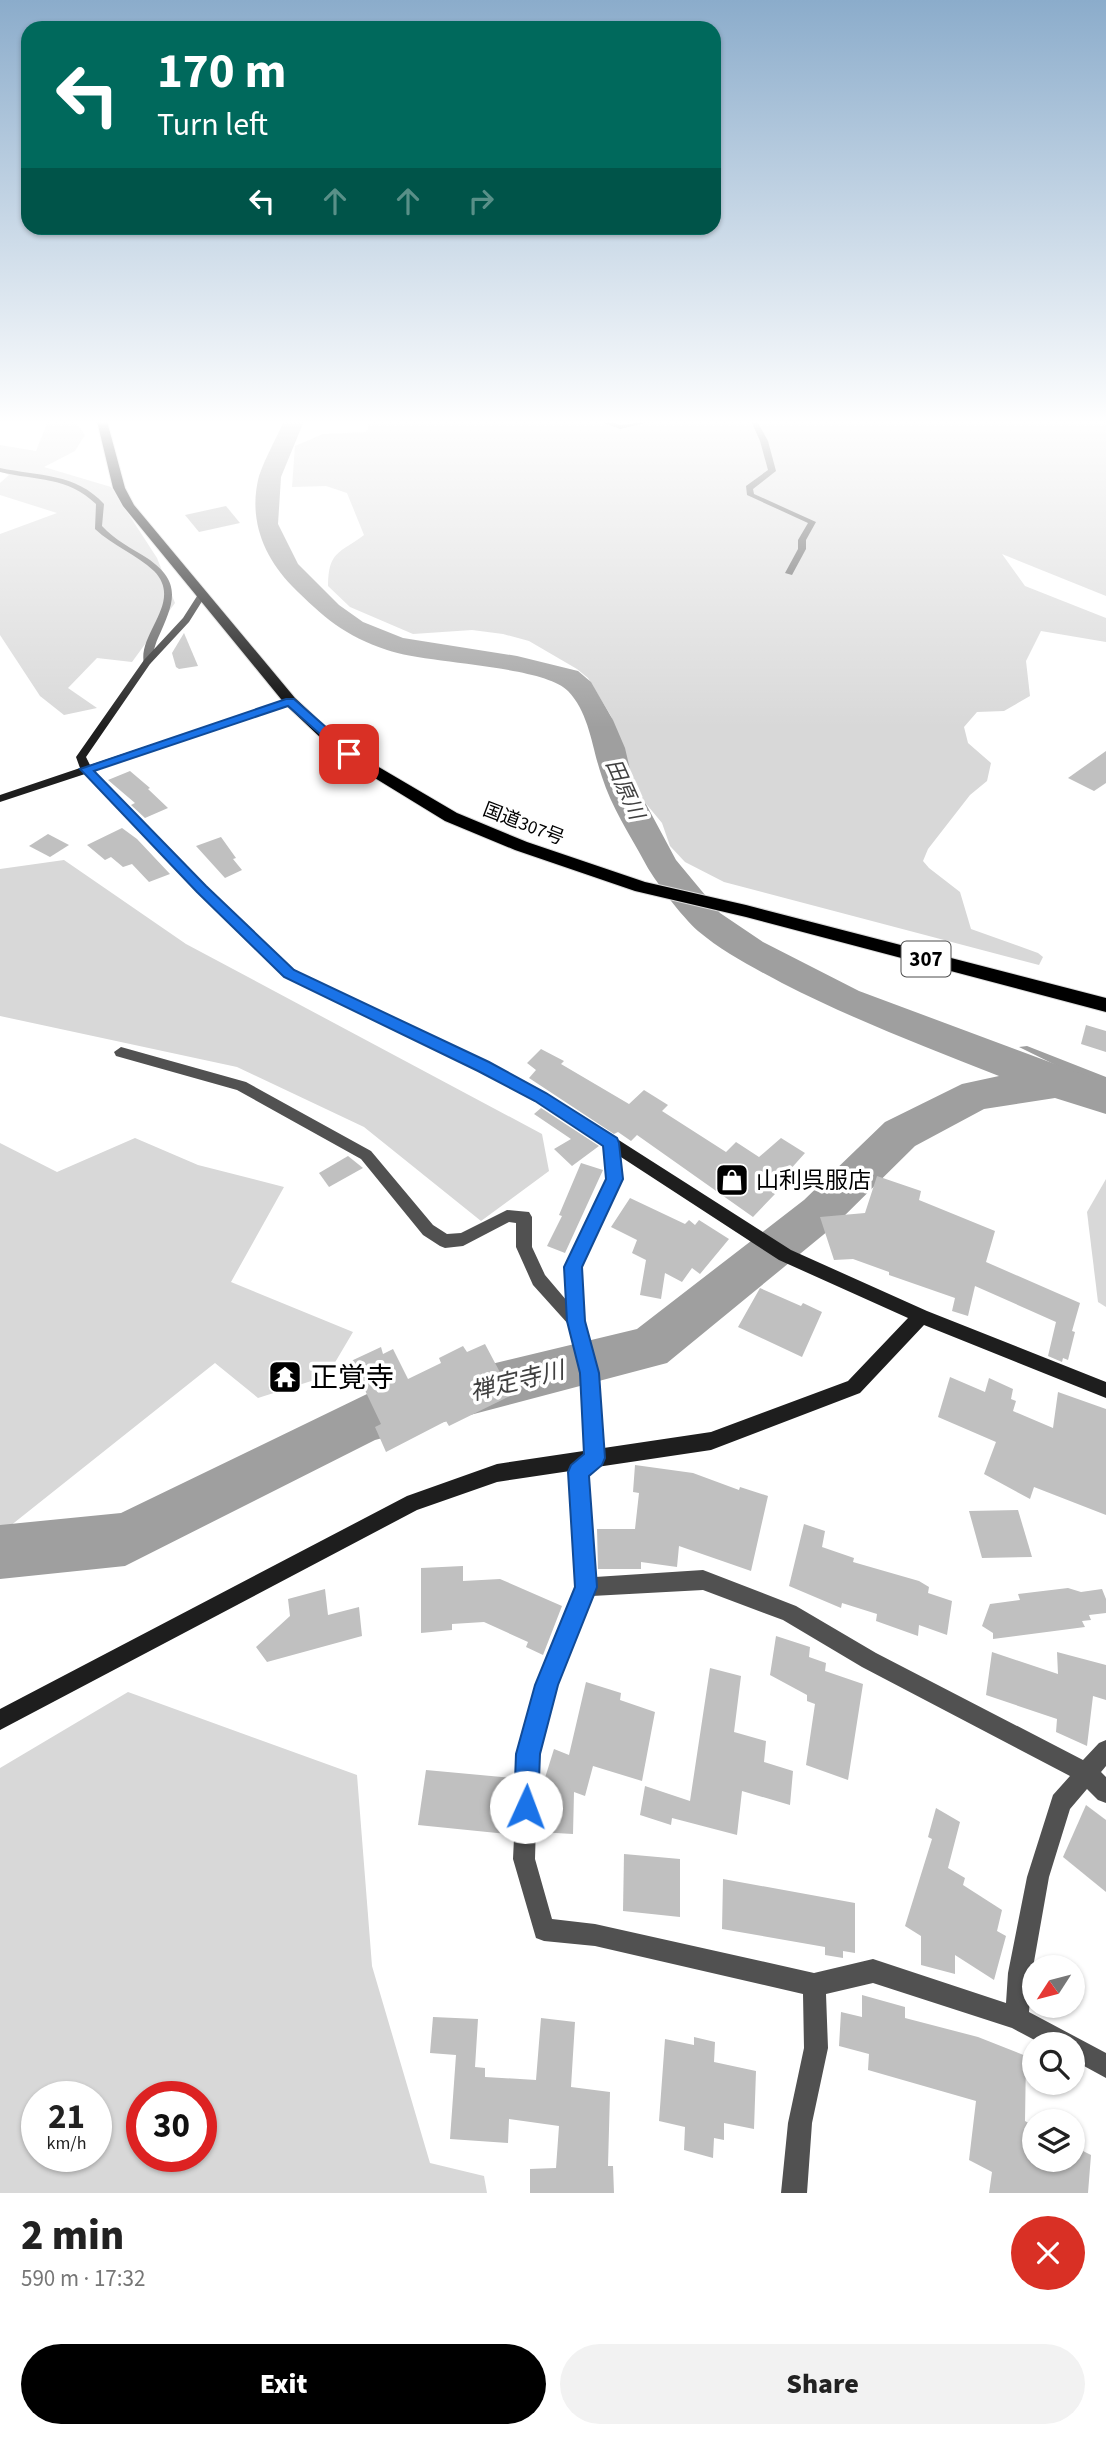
<!DOCTYPE html>
<html lang="en">
<head>
<meta charset="utf-8">
<style>
	:root { --surface:#fff; --page:#f2f2f2; --text:#222; --muted:#767676; --accent:#000 }
	body { margin:0; font-family:"Source Sans 3","Noto Sans JP",sans-serif; background:var(--page); color:var(--text); height:100vh; display:flex; flex-direction:column; font-size:26px; white-space:nowrap }
	* { box-sizing:border-box; margin:0 }
	p { font-size:23px; color:var(--muted) }
	.icon { flex:none; width:38px; height:38px; fill:none; stroke:currentColor; stroke-width:2; stroke-linecap:round; stroke-linejoin:round }
	.map { position:relative; height:2193px; overflow:hidden }
	.details { display:flex; flex-direction:column; background:var(--surface); flex:1 }
	.details>* { flex:none }
	.banner { position:absolute; left:21px; top:21px; width:700px; height:214px; border-radius:21px; box-shadow:0 2px 5px #0004; background:#00695c; color:#fff; overflow:hidden }
	.needle { width:46px; rotate:234deg }
	.buttons { position:absolute; left:1022px; top:1955px; display:grid; gap:14px }
	.buttons a { display:grid; place-items:center; width:63px; height:63px; border-radius:50%; background:var(--surface); box-shadow:0 2px 5px #0004; font-size:35px }
	.speed { position:absolute; left:21px; top:2081px; display:flex; gap:14px; font-size:35px; font-weight:700; text-align:center }
	.speed>* { display:grid; place-content:center; width:91px; height:91px; border-radius:50%; background:var(--surface); box-shadow:0 2px 5px #0004; line-height:1 }
	.speed small { font-size:18px; font-weight:400 }
	.speed .limit { border:10px solid #d22; background:#fff; color:#111 }
	.pin { position:absolute; display:grid; place-items:center; width:60px; height:60px; color:#fff; margin:-30px; border-radius:14px; box-shadow:0 4px 10px #0006 }
	.me { position:absolute; width:77px; margin:-38px; rotate:2deg; stroke-linejoin:round; filter:drop-shadow(0 0 5px #0008) }
	.turn { display:flex; align-items:center; gap:24px; height:147px; padding:0 21px; font-size:32px }
	.turn .icon { width:91px; height:91px; stroke-width:2.5 }
	.turn b { display:block; font-size:49px; line-height:60px }
	.lanes { display:flex; align-items:center; height:66px; padding:0 21px; background:#0003; justify-content:center; gap:35px; direction:ltr }
	.lanes .off { opacity:.35 }
	.round { display:grid; place-items:center; flex:none; width:74px; height:74px; border-radius:37px; background:var(--page) }
	.head { display:flex; align-items:center; justify-content:space-between; height:119px; padding:0 21px }
	h1 { font-size:42px; font-weight:800; line-height:52px }
	.cta { display:flex; gap:14px; margin-top:auto; padding:14px 21px }
	.cta a { flex:1; height:80px; border-radius:42px; background:var(--accent); color:#fff; font-size:28px; font-weight:800; line-height:80px; text-align:center }
	.cta a+a { background:var(--page); color:var(--text) }
	.map>svg:first-child { display:block }
	.green { fill:#d8d8d8; fill-rule:evenodd }
	.water { fill:#9f9f9f }
	.lines { fill:none; stroke-linecap:round; stroke-linejoin:round }
	.river { fill:#9f9f9f; fill-rule:evenodd }
	.building { fill:#c0c0c0 }
	.highway-casing { stroke:#dbdbdb; stroke-width:2 }
	.lane { fill:#515151; fill-rule:evenodd }
	.street { fill:#515151; fill-rule:evenodd }
	.secondary { fill:#1e1e1e; fill-rule:evenodd }
	.highway { fill:#000; fill-rule:evenodd }
	.route { fill:#1a73e8; stroke:#114b97; stroke-width:2 }
	.labels { text-anchor:middle; stroke-width:7; stroke-linejoin:round; paint-order:stroke }
	.far-street-label { font-size:19px; fill:#000; stroke:#fff }
	.far-water-label { font-size:21px; font-style:italic; fill:#404040; stroke:#fff }
	.shield { fill:#fff; stroke:#4c4c4c; stroke-width:2 }
	.shield-label { font-size:21px; font-weight:bold; fill:#000 }
	.poi-label { font-size:23px; fill:#000; stroke:#fff; text-anchor:start }
	.water-label { font-size:24px; font-style:italic; fill:#404040; stroke:#fff }
	.near-poi-label { font-size:28px; fill:#000; stroke:#fff; text-anchor:start }
</style>
</head>
<body>
<div class="map">
<svg width="1106" height="2193" viewBox="0 0 1106 2193">
	<rect width="100%" height="100%" fill="#fff"/>
	<!-- green -->
	<g class="green">
		<polygon points="48,421 75,421 85,435 75,451 44,467 111,487 157,558 175,603 132,662 97,658 68,688 97,708 64,715 40,696 0,635 0,534 57,513 0,495 0,483 9,475 0,471 0,445 36,451"/>
		<path d="M368,421H1106V596L1002,554L1025,586L1106,618V642L1041,631L1026,661L1030,696L1004,711L977,712L964,727L968,743L991,763L987,781L970,795L928,849L923,861L929,868L960,892L971,929L1038,953L1043,957L1039,965L724,882L685,862L670,846L662,823L638,794L611,716L588,678L577,669L529,641L503,634L472,630L413,634L350,607L328,586C328,551 340,553 364,535L347,493L326,486L292,487L295,446L323,434L365,432L368,430Z"/>
		<polygon points="64,860 186,944 542,1134 549,1171 481,1221 364,1127 237,1067 0,1016 0,869"/>
		<polygon points="135,1138 198,1165 284,1187 231,1282 353,1332 327,1376 258,1398 215,1363 0,1534 0,1143 57,1172"/>
		<polygon points="1106,1179 1106,1307 1098,1302 1087,1212"/>
		<path d="M128,1692L357,1775L372,1966L430,2163L484,2176L487,2193H0V1768ZM96,2096V2156H37V2096ZM201,2096V2156H142V2096Z"/>
	</g>
	<!-- water -->
	<polygon class="water" points="1027,1046 1106,1077 1106,1106 1044,1094 1085,1085 1082,1078 1019,1047"/>
	<g class="lines">
		<!-- river -->
		<path class="river" d="M284,421H304L281,477L278,524L298,564L339,605L363,622L403,638L517,656L578,671L591,682L613,720L625,748L632,778L676,860L720,913L763,942L859,991L1106,1083V1114L1055,1098L984,1109L915,1146L834,1226L667,1363L375,1440L125,1566L0,1579V1525L121,1513L367,1394L637,1329L804,1200L885,1122L962,1084L999,1076C926,1047 852,1019 782,983C752,967 723,952 698,931C683,918 653,879 644,861C630,835 611,806 602,777C592,749 590,714 568,691C543,665 426,664 387,650C345,636 323,617 292,586C263,556 248,518 259,476C265,458 276,439 284,421Z"/>
	</g>
	<!-- building -->
	<g class="building">
		<polygon points="226,506 240,523 199,532 185,515"/>
		<polygon points="184,633 198,666 179,669 176,667 172,653"/>
		<polygon points="1106,751 1106,783 1094,791 1068,778"/>
		<polygon points="130,771 150,788 148,789 168,808 145,818 131,805 135,803 108,780"/>
		<polygon points="122,828 137,839 170,874 149,882 132,864 123,867 111,857 105,860 87,845"/>
		<polygon points="48,834 69,845 50,857 29,846"/>
		<polygon points="221,837 236,858 233,859 242,870 225,878 196,846"/>
		<polygon points="1086,1025 1106,1031 1106,1052 1081,1044"/>
		<polygon points="541,1049 564,1061 561,1064 629,1104 644,1090 668,1105 662,1111 726,1152 736,1142 759,1157 781,1138 805,1153 771,1191 775,1194 753,1217 637,1135 631,1141 618,1132 614,1134 529,1078 536,1070 527,1063"/>
		<polygon points="541,1108 599,1146 572,1166 554,1149 571,1139 534,1114"/>
		<polygon points="348,1156 363,1168 329,1187 319,1173"/>
		<polygon points="581,1163 603,1170 565,1253 547,1246 562,1216 559,1215"/>
		<polygon points="877,1176 921,1191 919,1200 995,1231 986,1262 1080,1303 1072,1331 1075,1332 1068,1360 1063,1358 1062,1362 1048,1356 1056,1322 975,1286 968,1316 952,1311 955,1298 889,1275 889,1272 853,1259 834,1260 820,1217 865,1213"/>
		<polygon points="630,1198 685,1224 689,1220 695,1225 699,1220 729,1239 700,1274 692,1268 682,1282 665,1273 661,1299 640,1295 646,1260 632,1253 637,1240 611,1227"/>
		<polygon points="760,1288 801,1306 803,1303 822,1312 802,1357 738,1327"/>
		<polygon points="485,1344 512,1395 449,1426 446,1421 386,1452 375,1427 381,1424 351,1361 381,1347 383,1354 393,1349 408,1379 441,1363 439,1358 463,1346 467,1352"/>
		<polygon points="950,1377 985,1392 989,1378 1013,1389 1011,1399 1016,1401 1013,1411 1053,1428 1058,1392 1106,1409 1106,1515 1034,1487 1030,1499 984,1474 996,1442 938,1417"/>
		<polygon points="635,1465 693,1473 739,1490 740,1487 768,1496 751,1571 679,1546 677,1567 641,1562 641,1569 598,1569 597,1529 635,1529 639,1493 633,1492"/>
		<polygon points="1018,1510 1032,1557 982,1558 969,1511"/>
		<polygon points="804,1524 825,1531 822,1547 854,1558 853,1562 919,1581 929,1587 928,1593 952,1601 947,1635 919,1625 918,1636 876,1621 877,1614 842,1603 841,1608 789,1586"/>
		<polygon points="463,1566 463,1581 500,1579 562,1606 543,1655 526,1647 528,1642 484,1622 452,1624 452,1630 421,1633 421,1568"/>
		<polygon points="1068,1588 1081,1592 1102,1589 1106,1599 1106,1613 1089,1615 1091,1620 1082,1621 1085,1627 993,1639 993,1633 982,1626 990,1604 1020,1600 1018,1594"/>
		<polygon points="325,1589 328,1615 359,1607 362,1636 267,1662 256,1647 290,1616 288,1599"/>
		<polygon points="776,1636 810,1647 809,1657 826,1663 825,1671 863,1684 848,1780 806,1765 815,1704 807,1701 807,1695 770,1675"/>
		<polygon points="992,1652 1058,1674 1057,1652 1106,1665 1106,1700 1093,1696 1087,1746 1056,1732 1057,1719 986,1695"/>
		<polygon points="710,1668 741,1676 734,1732 766,1741 764,1762 793,1771 790,1805 742,1791 737,1835 672,1818 671,1825 640,1815 645,1786 690,1801"/>
		<polygon points="586,1682 621,1693 620,1700 655,1712 642,1781 593,1766 585,1796 574,1792 573,1834 538,1832 539,1797 554,1749 569,1755"/>
		<polygon points="426,1770 512,1778 507,1834 418,1825"/>
		<polygon points="1086,1805 1106,1820 1106,1892 1063,1857"/>
		<polygon points="936,1808 960,1822 948,1868 965,1878 963,1885 1002,1910 997,1931 1006,1936 994,1980 955,1955 955,1974 921,1965 921,1936 905,1926 932,1839 928,1837"/>
		<polygon points="624,1854 680,1859 680,1917 623,1911"/>
		<polygon points="723,1879 855,1903 855,1953 843,1951 843,1958 825,1955 825,1947 722,1929"/>
		<polygon points="862,1995 905,2007 905,2018 978,2037 1026,2056 1025,2121 1034,2126 1034,2160 1073,2160 1073,2146 1091,2155 1088,2193 989,2193 992,2172 969,2160 976,2101 868,2070 869,2054 839,2046 841,2012 862,2017"/>
		<polygon points="433,2017 478,2019 475,2067 485,2068 485,2077 536,2080 541,2018 575,2022 571,2087 610,2092 608,2166 613,2166 614,2193 530,2193 530,2169 556,2168 559,2126 509,2119 508,2143 450,2139 456,2055 430,2053"/>
		<polygon points="694,2037 715,2042 714,2062 756,2071 754,2129 724,2123 724,2140 714,2138 713,2158 684,2150 685,2127 659,2121 665,2039 694,2045"/>
	</g>
	<g class="lines">
		<defs>
			<polygon id="highway" points="97,421 107,421 125,488 134,505 295,698 333,734 377,766 457,813 527,842 645,882 746,905 1106,998 1106,1012 746,917 635,891 515,850 445,821 365,772 323,740 285,704 123,506 113,488"/>
		</defs>
		<!-- highway casing -->
		<use href="#highway" class="highway-casing"/>
		<!-- lane -->
		<polygon class="lane" points="611,1137 616,1139 618,1143 621,1179 581,1267 584,1321 582,1326 576,1328 570,1326 568,1321 565,1267 607,1179 604,1143 606,1139"/>
		<!-- street -->
		<g class="street">
			<polygon points="599,421 609,421 620,425 654,421 620,429"/>
			<polygon points="751,421 757,421 768,441 776,471 753,489 754,494 816,522 806,540 806,549 792,575 785,573 798,549 798,540 808,523 747,495 746,486 768,470 760,441"/>
			<path d="M0,468C38,476 76,473 104,504L102,526C115,540 131,548 147,558C184,583 173,604 158,638C154,647 153,656 150,664H144C137,633 184,602 154,571C136,554 113,546 95,529L96,504C67,476 37,481 0,472Z"/>
			<path d="M121,1047L246,1082L371,1151L433,1225L447,1234L461,1233L507,1210L529,1212L532,1217V1247L545,1275L584,1321L598,1373L604,1458L601,1464L587,1476L595,1577L703,1570L796,1606L876,1653L1083,1760L1099,1743L1106,1740V1766L1101,1772L1106,1777V1803L1098,1800L1087,1789L1070,1809L1049,1877L1032,1973L1029,2012L1106,2053V2078L1073,2060V2044H1042L1012,2028L873,1983L826,1994L828,2048L812,2123L807,2193H781L788,2123L804,2048L803,1994L595,1946L544,1941L536,1938L513,1859L518,1754L536,1685L576,1587L569,1472L572,1466L586,1454L582,1373L569,1325L533,1285L516,1247V1223L509,1222L463,1246L445,1248L440,1246L423,1235L361,1159L237,1090L116,1056L114,1052ZM703,1590L783,1620L862,1667L1070,1776L1053,1795L1027,1877L1008,1973L1006,2003L873,1959L814,1973L595,1924L552,1919L535,1859L538,1754L556,1685L592,1596Z"/>
		</g>
		<!-- secondary -->
		<polygon class="secondary" points="199,593 206,595 189,622 150,664 86,757 90,765 287,699 293,699 293,703 94,771 206,886 293,971 489,1063 545,1093 791,1250 927,1311 1106,1382 1106,1398 924,1325 860,1393 711,1450 497,1482 417,1510 0,1730 0,1709 407,1496 497,1464 711,1432 848,1381 908,1318 779,1260 535,1101 479,1071 285,977 198,892 85,774 0,802 0,795 80,768 76,757 144,660 183,618"/>
		<!-- highway -->
		<use href="#highway" class="highway"/>
	</g>
	<!-- sky -->
	<linearGradient id="sky" x2="0" y2="1"><stop stop-color="#8baccb"/><stop offset="0.58" stop-color="#fff"/><stop offset="1" stop-color="#fff" stop-opacity="0"/></linearGradient>
	<rect width="1106" height="728" fill="url(#sky)"/>
	<!-- route -->
	<polygon class="route" points="286,699 294,699 353,751 353,756 345,756 288,706 94,771 206,886 294,970 489,1062 546,1093 617,1138 619,1143 623,1179 582,1267 585,1321 599,1373 605,1458 602,1465 589,1476 597,1587 558,1685 540,1754 538,1807 535,1815 526,1819 517,1815 514,1807 516,1754 535,1685 575,1587 568,1472 571,1465 584,1454 580,1373 567,1321 564,1267 606,1179 603,1146 535,1101 478,1071 284,977 197,892 80,769"/>
	<!-- icons -->
	<defs>
		<symbol id="shop-square" viewBox="-11 -11 22 22"><rect x="-9" y="-9" width="18" height="18" rx="4" fill="#000" stroke="#fff"/><path d="M-5-2.5h2.3a2.7 3.5 0 0 1 5.4 0H5L5.5 6h-11ZM-1.5-2.5h3a1.5 2.3 0 0 0-3 0Z" fill="#fff"/></symbol>
		<symbol id="temple-square" viewBox="-11 -11 22 22"><rect x="-9" y="-9" width="18" height="18" rx="4" fill="#000" stroke="#fff"/><path d="M0-6L5-2H3V0L6.5 2.5H4V6H1.5V3h-3V6H-4V2.5H-6.5L-3 0V-2H-5Z" fill="#fff"/></symbol>
	</defs>
	<g fill-rule="evenodd">
		<use href="#shop-square" x="713" y="1161" width="38" height="38"/>
		<use href="#temple-square" x="266" y="1358" width="38" height="38"/>
	</g>
	<g class="labels">
		<!-- far-street labels -->
		<g class="far-street-label">
			<text transform="translate(524 823) rotate(21)" y="7">国道307号</text>
		</g>
		<!-- far-water labels -->
		<g class="far-water-label">
			<text transform="translate(625 789) rotate(66)" y="7">田原川</text>
		</g>
		<!-- shield labels -->
		<rect class="shield" x="901.5" y="941.5" width="49" height="35" rx="5"/>
		<g class="shield-label">
			<text x="926" y="966">307</text>
		</g>
		<!-- poi labels -->
		<g class="poi-label">
			<text x="756" y="1188">山利呉服店</text>
		</g>
		<!-- water labels -->
		<g class="water-label">
			<text transform="translate(517 1381) rotate(-14)" y="8">禅定寺川</text>
		</g>
		<!-- near-poi labels -->
		<g class="near-poi-label">
			<text x="310" y="1387">正覚寺</text>
		</g>
	</g>
</svg>
<div class="buttons">
<a><svg class="needle" viewBox="-14 -14 28 28"><path d="M0-13l5 13h-10z" fill="#e53935"/><path d="M0 13l5-13h-10z" fill="#767676"/></svg></a>
<a><svg class="icon" aria-label="search" viewBox="0 0 24 24"><circle cx="10" cy="10" r="6"/><path d="M15 15l6 6"/></svg></a>
<a><svg class="icon" aria-label="layers" viewBox="0 0 24 24"><path d="M12 4l9 5-9 5-9-5zM3 14l9 5 9-5"/></svg></a>
</div>
<div class="speed"><div>21<small>km/h</small></div><div class="limit">30</div></div>
<div class="pin" style="left:349px;top:754px;background:#d93025"><svg class="icon" aria-label="arrive" viewBox="0 0 24 24"><path d="M6 21V4h12l-3 4 3 4H6"/></svg></div>
<svg class="me" style="left:526px;top:1807px" viewBox="-20 -20 40 40"><circle r="19" fill="#fff"/><path d="M0-13L10 11 0 6-10 11z" fill="#1a73e8"/></svg>
<div class="banner">
<div class="turn"><svg class="icon" aria-label="left" viewBox="0 0 24 24"><path d="M17 20v-9H6M10 6l-5 5 5 5"/></svg><div><b>170 m</b>Turn left</div></div>
<div class="lanes"><svg class="icon" aria-label="left" viewBox="0 0 24 24"><path d="M17 20v-9H6M10 6l-5 5 5 5"/></svg><svg class="icon off" aria-label="ahead" viewBox="0 0 24 24"><path d="M12 20V5M6 11l6-6 6 6"/></svg><svg class="icon off" aria-label="ahead" viewBox="0 0 24 24"><path d="M12 20V5M6 11l6-6 6 6"/></svg><svg class="icon off" aria-label="right" viewBox="0 0 24 24"><path d="M7 20v-9h11M14 6l5 5-5 5"/></svg></div>
</div>
</div>
<section class="details">
<div class="head"><div><h1>2 min</h1><p>590 m · 17:32</p></div><a class="round" style="background:#d93025;color:#fff"><svg class="icon" aria-label="close" viewBox="0 0 24 24"><path d="M6 6l12 12M18 6L6 18"/></svg></a></div>
<div class="cta"><a>Exit</a><a>Share</a></div>
</section>
</body>
</html>
